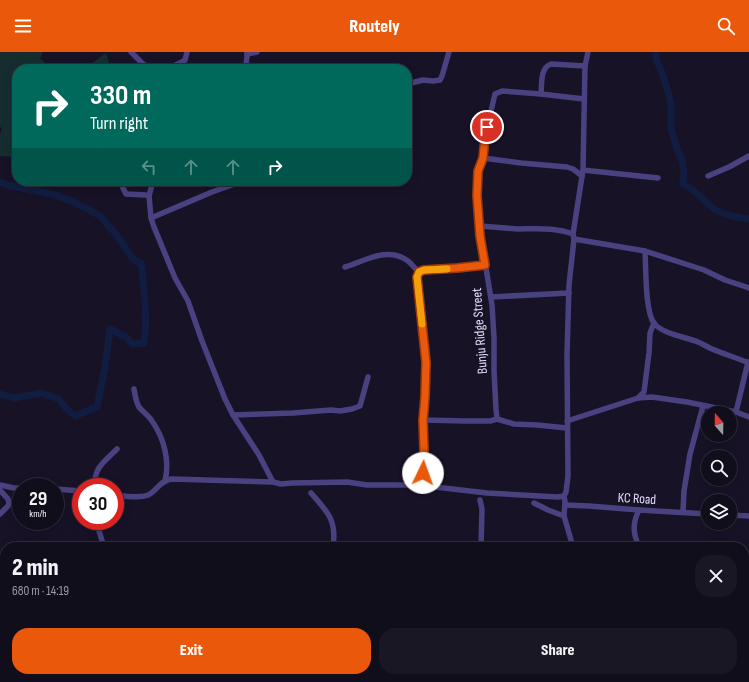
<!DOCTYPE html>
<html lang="en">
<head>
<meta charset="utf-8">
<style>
	:root { --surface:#110e1c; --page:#1a1725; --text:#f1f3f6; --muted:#9c9ca3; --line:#302e3b; --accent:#ea580c }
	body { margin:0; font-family:"Sofia Sans Condensed",sans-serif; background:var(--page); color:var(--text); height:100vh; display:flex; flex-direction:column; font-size:15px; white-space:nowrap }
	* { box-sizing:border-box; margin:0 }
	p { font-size:13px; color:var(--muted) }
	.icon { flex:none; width:22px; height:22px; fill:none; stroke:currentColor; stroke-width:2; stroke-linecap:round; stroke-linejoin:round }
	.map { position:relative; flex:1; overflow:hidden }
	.drawer { position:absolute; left:0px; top:490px; width:749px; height:140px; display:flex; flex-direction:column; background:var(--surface); border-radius:16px 16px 0 0; box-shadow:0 2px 10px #0003,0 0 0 1px var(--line) }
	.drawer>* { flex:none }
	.guide { position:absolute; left:12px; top:12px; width:400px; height:122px; border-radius:16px; box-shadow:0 2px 10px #0003,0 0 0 1px var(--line); background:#00695c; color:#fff; overflow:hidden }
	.needle { width:26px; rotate:340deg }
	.buttons { position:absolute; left:701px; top:354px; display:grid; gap:8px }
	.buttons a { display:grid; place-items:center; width:36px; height:36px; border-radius:50%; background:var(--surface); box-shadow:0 2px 10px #0003,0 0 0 1px var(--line); font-size:20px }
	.speed { position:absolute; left:12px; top:426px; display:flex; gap:8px; font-size:20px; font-weight:700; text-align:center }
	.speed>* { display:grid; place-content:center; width:52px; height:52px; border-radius:50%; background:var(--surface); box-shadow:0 2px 10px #0003,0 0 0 1px var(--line); line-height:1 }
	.speed small { font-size:10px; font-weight:400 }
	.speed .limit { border:6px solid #d22; background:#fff; color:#111 }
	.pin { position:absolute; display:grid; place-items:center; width:34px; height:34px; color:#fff; margin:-17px; border:2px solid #fff; border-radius:50%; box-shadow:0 1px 4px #0007 }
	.me { position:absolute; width:44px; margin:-22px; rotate:3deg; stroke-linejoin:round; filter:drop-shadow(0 0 3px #0008) }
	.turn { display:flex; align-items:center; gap:14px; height:84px; padding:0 12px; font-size:18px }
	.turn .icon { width:52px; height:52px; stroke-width:2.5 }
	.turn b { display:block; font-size:28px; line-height:34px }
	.lanes { display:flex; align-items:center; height:38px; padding:0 12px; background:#0003; justify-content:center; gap:20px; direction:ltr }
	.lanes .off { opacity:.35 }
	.round { display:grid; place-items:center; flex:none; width:42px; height:42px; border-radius:16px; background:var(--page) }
	.head { display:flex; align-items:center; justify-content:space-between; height:68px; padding:0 12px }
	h1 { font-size:24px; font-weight:800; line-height:30px }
	.cta { display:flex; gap:8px; margin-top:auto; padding:8px 12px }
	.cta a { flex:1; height:46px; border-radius:16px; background:var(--accent); color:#fff; font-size:16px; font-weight:800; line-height:46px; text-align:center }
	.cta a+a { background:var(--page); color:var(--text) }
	header { display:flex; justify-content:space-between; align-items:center; height:52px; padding:0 12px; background:var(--accent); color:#fff; font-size:18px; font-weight:800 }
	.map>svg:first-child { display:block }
	.green { fill:#162d2f }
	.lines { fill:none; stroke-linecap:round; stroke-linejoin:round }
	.river { stroke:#101d41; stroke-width:7 }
	.minor { stroke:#4a4280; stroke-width:5.5 }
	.route-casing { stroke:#983908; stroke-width:10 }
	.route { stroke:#ea580c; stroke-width:7 }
	.slow { stroke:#f59e0b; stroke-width:7 }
	.labels { text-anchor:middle; stroke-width:4; stroke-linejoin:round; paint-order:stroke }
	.street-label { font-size:14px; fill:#e1dafb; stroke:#171226 }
</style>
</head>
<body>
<header><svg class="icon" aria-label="menu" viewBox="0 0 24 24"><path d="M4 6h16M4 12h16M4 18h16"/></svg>Routely<svg class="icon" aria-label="search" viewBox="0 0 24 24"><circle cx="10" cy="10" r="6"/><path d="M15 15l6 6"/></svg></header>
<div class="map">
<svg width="749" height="630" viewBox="0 0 749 630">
	<rect width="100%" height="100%" fill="#171226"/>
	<!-- green -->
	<g class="green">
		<polygon points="0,0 43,0 40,6 51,17 17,17 17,105 0,104 0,82 2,78 0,74"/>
		<polygon points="106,1 111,17 84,17"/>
	</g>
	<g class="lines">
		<!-- river -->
		<g class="river">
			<polyline points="656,0 656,7 663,23 671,51 671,76 678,100 682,107 684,120 683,128 683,132 693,138 715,158 731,164 749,167"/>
			<path d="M0,130L7,133L56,143L78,152L100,164L116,182L130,203L137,210L141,211C144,238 148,264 144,291L132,292L126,285L110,277L105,315L97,355L75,364L65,355L59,347L41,341L14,346L0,342"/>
		</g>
		<!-- minor -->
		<g class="minor">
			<polyline points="131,0 143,12 147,15 158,17"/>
			<polyline points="247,2 257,0"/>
			<path d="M168,17C173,13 180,12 185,8L187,0"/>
			<path d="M246,17C245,11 248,6 247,0"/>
			<polyline points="407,32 423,28 433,29 440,28 442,24 449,0"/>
			<path d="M541,42C542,31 540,16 551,12L585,14"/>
			<polyline points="483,106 521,111 567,115 573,117 582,124"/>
			<polyline points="583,118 658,126"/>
			<polyline points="708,124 729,115 749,104"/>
			<polyline points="122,129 123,136 126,142 146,143 149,144"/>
			<polyline points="153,129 149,144 151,166 154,175 175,226 188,249 202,289 225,347 233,363 259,403 273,430"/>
			<polyline points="151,166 212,140 243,129"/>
			<path d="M480,174C493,175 505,176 518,177C536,177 555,175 573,182"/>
			<polyline points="574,187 645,199 704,218 725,228 749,236"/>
			<path d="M645,199C646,215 645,260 654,271C662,282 686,285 698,290C703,292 707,295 712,297C724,302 737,306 749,311"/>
			<path d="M345,215C365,209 387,194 408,209C412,212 415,217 419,220"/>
			<polyline points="491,245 569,241"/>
			<path d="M134,337C135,343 136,350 139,355C143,360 149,364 152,369C164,386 170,409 165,429"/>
			<polyline points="638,346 644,340 649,301 650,281 654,271"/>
			<polyline points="736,360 748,310"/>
			<polyline points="233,363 293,361 331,358 340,359 352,357 360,354 368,325"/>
			<polyline points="497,367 496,357 494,319 494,286 492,253 482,191 477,144 478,119 483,106 485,85 495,42 502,39 541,42 584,47"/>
			<polyline points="423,368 465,369 490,369 497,367 514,372 537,373 567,376"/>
			<polyline points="567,369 638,346 652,345 687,350 736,360 749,365"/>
			<polyline points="0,433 14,436 21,436"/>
			<polyline points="422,433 424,397 423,368 425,345 426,310 417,225 419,220 424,218 457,216 485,213"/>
			<path d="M95,435C93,416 105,409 117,397"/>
			<polyline points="55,437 81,439"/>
			<polyline points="0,438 8,447 9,451 8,454 0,462"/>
			<path d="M311,441C328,460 337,469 333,495"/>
			<path d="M115,443C124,444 142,447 150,442C159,436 159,430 171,427L273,430L281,432L292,431L347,430L367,433H422L435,435L487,441L558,445L564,444L566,440L568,424L567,303L569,233L574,187L573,182L583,118L585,14L588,0"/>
			<polyline points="564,444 565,450 564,464 573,495"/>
			<polyline points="480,448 482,457 481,495"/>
			<polyline points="534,451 548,458 564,464"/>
			<polyline points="565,453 589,454 639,458 708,462"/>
			<path d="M639,458C632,472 633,481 639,495"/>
			<polyline points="683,460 684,439 690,402 703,354"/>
			<polyline points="730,463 749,464"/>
			<polyline points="96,469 104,495"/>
			<polyline points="0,523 5,534"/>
			<polyline points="744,600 749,603"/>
			<polyline points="20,625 20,630"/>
			<polyline points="340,625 350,630"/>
			<polyline points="407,625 409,630"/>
			<polyline points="491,625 494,630"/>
			<polyline points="531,625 544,630"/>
			<polyline points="63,630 82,627"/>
			<polyline points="162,630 162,625"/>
			<polyline points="229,630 230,625"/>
			<polyline points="273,630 275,625"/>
			<polyline points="333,630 338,625"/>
			<polyline points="501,630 507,625"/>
			<polyline points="631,630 632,625"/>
			<polyline points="676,630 677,625"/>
			<polyline points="730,630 731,625"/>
		</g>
	</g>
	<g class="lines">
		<defs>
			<polyline id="route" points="423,421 424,397 423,368 425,345 426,310 417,225 419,220 424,218 457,216 485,213 480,184 477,144 478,119 483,106 485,85 487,75"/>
		</defs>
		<!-- route casing -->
		<use href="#route" class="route-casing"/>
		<!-- route -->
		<use href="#route" class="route"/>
		<!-- slow -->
		<polyline class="slow" points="422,272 417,225 419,220 424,218 447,217"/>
	</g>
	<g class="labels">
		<!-- street labels -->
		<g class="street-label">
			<text transform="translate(479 279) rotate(-94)" y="5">Bunju Ridge Street</text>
			<text transform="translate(637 446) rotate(3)" y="5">KC Road</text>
		</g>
	</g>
</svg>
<div class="buttons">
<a><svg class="needle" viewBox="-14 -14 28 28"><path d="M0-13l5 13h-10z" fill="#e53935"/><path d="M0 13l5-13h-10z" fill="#9c9ca3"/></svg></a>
<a><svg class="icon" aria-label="search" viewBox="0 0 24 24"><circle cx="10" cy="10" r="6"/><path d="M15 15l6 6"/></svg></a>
<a><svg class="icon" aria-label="layers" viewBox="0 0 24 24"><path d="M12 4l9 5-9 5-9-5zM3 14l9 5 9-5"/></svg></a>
</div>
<div class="speed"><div>29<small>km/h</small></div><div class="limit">30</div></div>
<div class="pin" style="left:487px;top:75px;background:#d93025"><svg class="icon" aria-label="arrive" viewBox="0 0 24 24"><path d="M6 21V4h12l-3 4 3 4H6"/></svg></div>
<svg class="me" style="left:423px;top:421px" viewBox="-20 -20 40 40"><circle r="19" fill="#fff"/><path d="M0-13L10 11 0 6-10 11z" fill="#ea580c"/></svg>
<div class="guide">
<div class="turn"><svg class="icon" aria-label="right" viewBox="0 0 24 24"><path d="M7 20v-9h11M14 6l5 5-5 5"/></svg><div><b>330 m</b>Turn right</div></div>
<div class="lanes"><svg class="icon off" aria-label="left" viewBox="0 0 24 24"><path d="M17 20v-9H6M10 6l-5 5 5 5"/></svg><svg class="icon off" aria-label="ahead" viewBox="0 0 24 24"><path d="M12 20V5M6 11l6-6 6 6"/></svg><svg class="icon off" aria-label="ahead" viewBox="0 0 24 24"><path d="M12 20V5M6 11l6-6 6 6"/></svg><svg class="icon" aria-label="right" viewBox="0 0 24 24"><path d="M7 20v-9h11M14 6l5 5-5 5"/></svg></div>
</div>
<section class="drawer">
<div class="head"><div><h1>2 min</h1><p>680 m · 14:19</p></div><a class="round"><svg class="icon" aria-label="close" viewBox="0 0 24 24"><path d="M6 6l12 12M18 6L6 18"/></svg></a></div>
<div class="cta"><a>Exit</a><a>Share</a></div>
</section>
</div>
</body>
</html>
